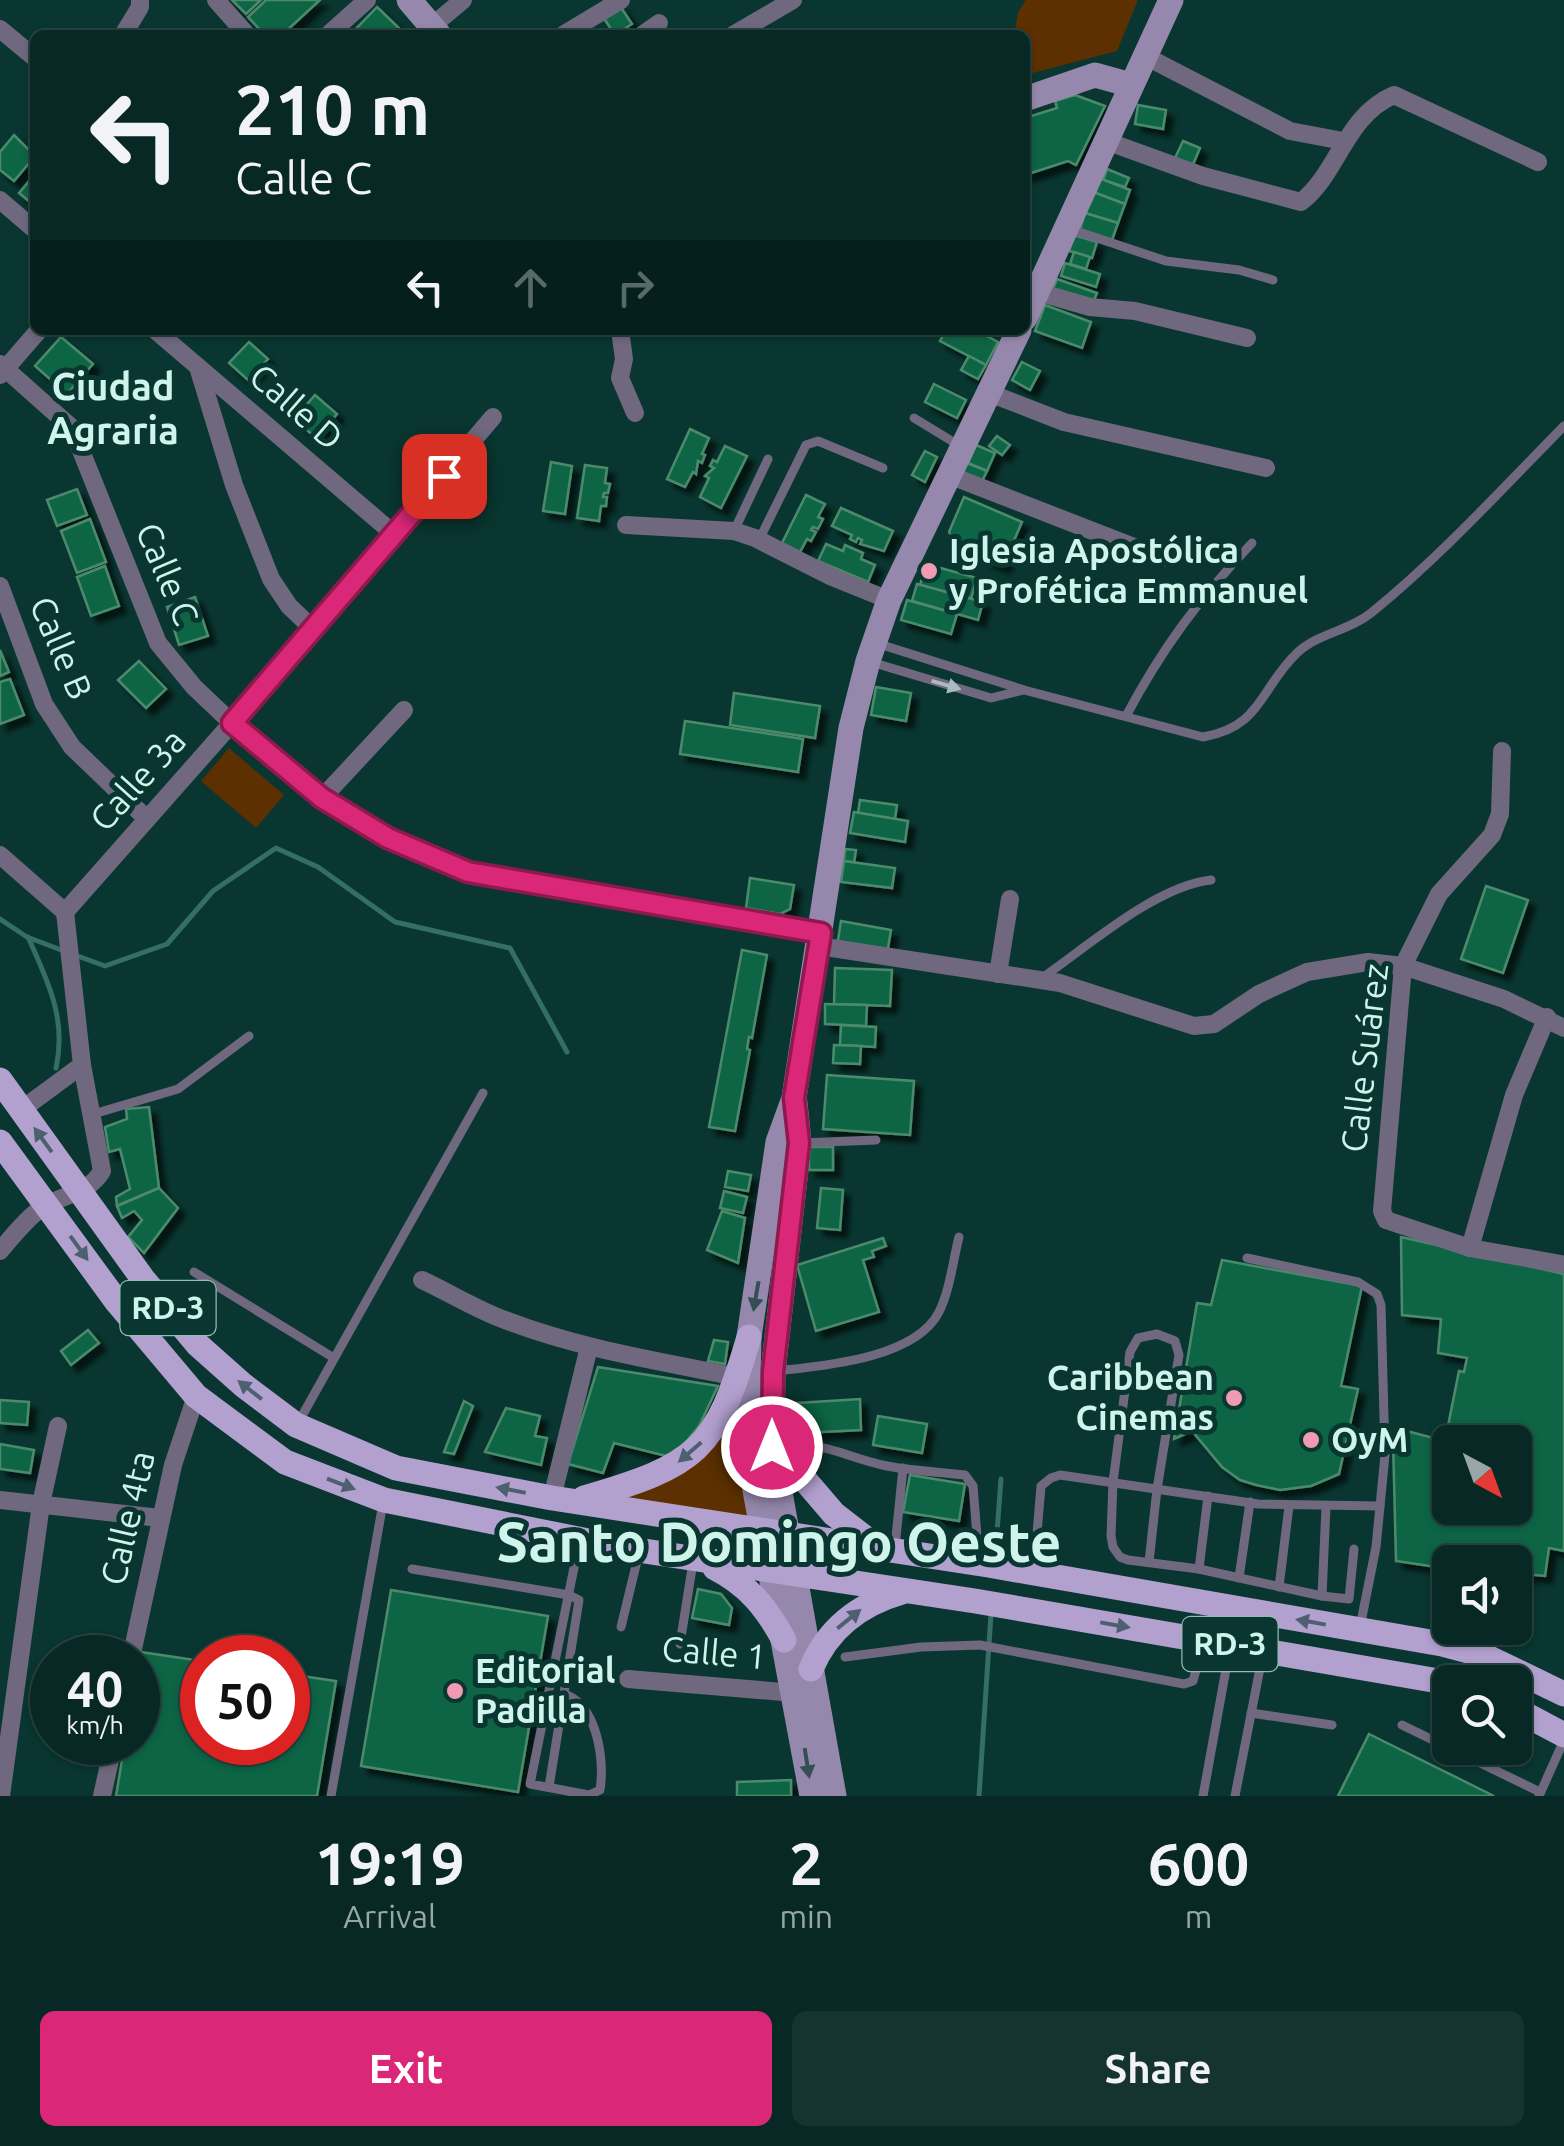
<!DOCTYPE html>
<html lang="en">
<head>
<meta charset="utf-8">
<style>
	:root { --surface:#072824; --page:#153431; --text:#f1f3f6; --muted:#98a6a6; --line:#284441; --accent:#db2777 }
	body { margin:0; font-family:Ubuntu,sans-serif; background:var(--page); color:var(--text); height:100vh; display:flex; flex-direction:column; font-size:38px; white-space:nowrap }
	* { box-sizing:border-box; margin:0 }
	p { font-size:32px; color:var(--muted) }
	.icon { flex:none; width:55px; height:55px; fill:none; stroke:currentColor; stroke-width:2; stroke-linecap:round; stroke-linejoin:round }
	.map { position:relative; height:1796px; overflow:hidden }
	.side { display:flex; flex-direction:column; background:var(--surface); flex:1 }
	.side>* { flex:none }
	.hud { position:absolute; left:30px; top:30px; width:1000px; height:305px; border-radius:15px; box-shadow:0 2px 8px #0004,0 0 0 2px var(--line); background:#072824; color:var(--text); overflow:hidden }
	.needle { width:65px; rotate:139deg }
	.fabs { position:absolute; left:1432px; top:1425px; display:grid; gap:20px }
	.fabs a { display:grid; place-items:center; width:100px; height:100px; border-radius:15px; background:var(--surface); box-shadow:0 2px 8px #0004,0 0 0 2px var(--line); font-size:50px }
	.speed { position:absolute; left:30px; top:1635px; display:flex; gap:20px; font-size:50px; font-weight:700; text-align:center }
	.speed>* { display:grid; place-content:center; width:130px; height:130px; border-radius:50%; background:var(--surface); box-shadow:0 2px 8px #0004,0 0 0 2px var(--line); line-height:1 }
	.speed small { font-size:25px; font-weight:400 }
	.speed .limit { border:15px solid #d22; background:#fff; color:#111 }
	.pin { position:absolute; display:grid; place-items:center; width:85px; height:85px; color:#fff; margin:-42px; border-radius:20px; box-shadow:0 5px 15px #0006 }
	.me { position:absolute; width:110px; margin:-55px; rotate:0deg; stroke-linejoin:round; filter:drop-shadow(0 0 8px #0008) }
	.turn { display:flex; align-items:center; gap:35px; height:210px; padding:0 40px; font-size:45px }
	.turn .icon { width:130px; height:130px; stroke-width:2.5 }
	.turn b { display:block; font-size:70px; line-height:85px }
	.lanes { display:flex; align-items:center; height:95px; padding:0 40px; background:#0003; justify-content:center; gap:50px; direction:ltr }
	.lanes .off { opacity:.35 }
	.eta { display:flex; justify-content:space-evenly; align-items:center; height:170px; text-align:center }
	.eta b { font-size:60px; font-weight:700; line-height:70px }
	.cta { display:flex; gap:20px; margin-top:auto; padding:20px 40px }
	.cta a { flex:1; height:115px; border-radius:15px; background:var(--accent); color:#fff; font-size:40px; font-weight:700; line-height:115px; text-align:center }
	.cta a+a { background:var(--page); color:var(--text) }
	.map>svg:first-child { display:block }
	.green { fill:#5c3000 }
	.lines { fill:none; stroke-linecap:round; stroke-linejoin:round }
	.stream { stroke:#356e64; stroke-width:5 }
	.building { fill:#116544; stroke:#4c8b6c; stroke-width:2.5; fill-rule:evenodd; filter:url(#shadow) }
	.lane { stroke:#70687f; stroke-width:9 }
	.street { stroke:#70687f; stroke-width:18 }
	.secondary { stroke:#9588ac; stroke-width:25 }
	.primary { stroke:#b2a0cf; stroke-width:25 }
	.oneway { fill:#a8bcc0 }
	.oneway2 { fill:#4d6070 }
	.oneway3 { fill:#334f55 }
	.route-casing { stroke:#8e194d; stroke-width:25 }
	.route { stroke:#db2777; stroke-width:18 }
	.poi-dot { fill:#f19ab3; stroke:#093630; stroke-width:4 }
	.labels { text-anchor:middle; stroke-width:10; stroke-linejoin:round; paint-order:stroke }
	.shield { fill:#093630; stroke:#93bbb4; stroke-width:2.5 }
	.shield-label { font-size:32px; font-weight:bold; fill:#cef4ec }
	.street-label { font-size:35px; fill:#cef4ec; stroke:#093630 }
	.poi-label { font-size:35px; font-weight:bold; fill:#cef4ec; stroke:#093630; text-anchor:start }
	.neighbourhood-label { font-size:38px; font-weight:bold; fill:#cef4ec; stroke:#093630 }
	.town-label { font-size:55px; font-weight:bold; fill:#cef4ec; stroke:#093630 }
</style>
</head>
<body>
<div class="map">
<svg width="1564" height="1796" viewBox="0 0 1564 1796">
	<defs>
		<filter id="shadow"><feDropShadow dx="7" dy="7" stdDeviation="2.5" flood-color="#0009"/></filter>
	</defs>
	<rect width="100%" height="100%" fill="#093630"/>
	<!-- green -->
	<g class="green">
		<polygon points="1026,0 1138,0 1117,51 1025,75 1025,35 1014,35 1018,12"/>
		<polygon points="229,748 284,795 256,828 201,781"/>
		<polygon points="735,1402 749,1517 608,1497 637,1489"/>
	</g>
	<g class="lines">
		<!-- stream -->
		<g class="stream">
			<polyline points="0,919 27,937 64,951"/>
			<path d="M28,937C48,982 67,1019 56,1068"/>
			<polyline points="75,955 105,966 167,944 213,891 276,848 318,867 395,922 510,948 567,1052"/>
			<polyline points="995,1559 1001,1479"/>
			<polyline points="979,1796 991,1614"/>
		</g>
	</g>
	<!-- building -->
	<g class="building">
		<polygon points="232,0 261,0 246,14"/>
		<polygon points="266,0 320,0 282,35 265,35 248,17"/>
		<polygon points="620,6 632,24 615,35 603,17"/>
		<polygon points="377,7 401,30 396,35 350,35"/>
		<polygon points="1075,95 1105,106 1076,165 1068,161 1025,175 1025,118 1057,108 1055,101"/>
		<polygon points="1138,105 1166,110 1163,129 1135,124"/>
		<polygon points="14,135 35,156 14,181 0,170 0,152"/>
		<polygon points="1183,141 1200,148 1192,167 1174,160"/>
		<polygon points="1107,169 1129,178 1125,187 1103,180"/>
		<polygon points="35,174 35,206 19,193"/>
		<polygon points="1099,178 1130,190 1125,204 1093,192"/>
		<polygon points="1093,192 1125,204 1118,223 1085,213"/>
		<polygon points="1085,213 1118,223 1112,240 1080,230"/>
		<polygon points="1074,235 1097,242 1092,258 1069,251"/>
		<polygon points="1074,252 1090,257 1086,269 1070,264"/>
		<polygon points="1065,263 1100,274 1096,287 1061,276"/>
		<polygon points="1057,279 1097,293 1092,305 1052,291"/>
		<polygon points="1045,305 1091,322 1082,348 1035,331"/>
		<polygon points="946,330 975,330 998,342 986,365 940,341"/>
		<polygon points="61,337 93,364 67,394 35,366"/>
		<polygon points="249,342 268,359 248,380 229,363"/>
		<polygon points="969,356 986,365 978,379 961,370"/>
		<polygon points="1022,362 1040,371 1030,390 1012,380"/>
		<polygon points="934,384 966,400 957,418 925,402"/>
		<polygon points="315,395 337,414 316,438 294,419"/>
		<polygon points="690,429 709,438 702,454 705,455 702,463 698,461 696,474 693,472 685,487 667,479"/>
		<polygon points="997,436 1010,445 1002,455 989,446"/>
		<polygon points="976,445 995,453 987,471 968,463"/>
		<polygon points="725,446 747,456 721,508 700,497 709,478 705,476 714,468 710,466 713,460 717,462"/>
		<polygon points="925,451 937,457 925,482 912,475"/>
		<polygon points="551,462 572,466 565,514 543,511"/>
		<polygon points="967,463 987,471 981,483 962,474"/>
		<polygon points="585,465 607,468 605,483 610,484 608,493 604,493 603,497 607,497 606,506 601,506 599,521 577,518"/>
		<polygon points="77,489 87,515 57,526 47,500"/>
		<polygon points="806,495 825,504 818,517 823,519 818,529 813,527 811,530 816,532 811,541 807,539 800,552 782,543"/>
		<polygon points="964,497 1022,522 1003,566 957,547 949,532"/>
		<polygon points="841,508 893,531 884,551 860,544 862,540 858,538 856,542 850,539 852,535 832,526"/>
		<polygon points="90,519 106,562 77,573 61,531"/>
		<polygon points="826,544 843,551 845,545 863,553 861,559 875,565 868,582 818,561"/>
		<polygon points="926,564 977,578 971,599 920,585"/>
		<polygon points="105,566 119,606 91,616 77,577"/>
		<polygon points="917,584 983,602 978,620 912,601"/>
		<polygon points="195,597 208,636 179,645 167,607"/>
		<polygon points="907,600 957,614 951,634 901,620"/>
		<polygon points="0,650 9,672 0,676"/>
		<polygon points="139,661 166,689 146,708 118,680"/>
		<polygon points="10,679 24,715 0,724 0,682"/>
		<polygon points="876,687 911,693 906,721 871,715"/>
		<polygon points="734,693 820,706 815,738 730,725"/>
		<polygon points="685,721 803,739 798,772 680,754"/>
		<polygon points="860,800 897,805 895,819 858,813"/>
		<polygon points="854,812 908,821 905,842 850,833"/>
		<polygon points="845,849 856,850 854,863 844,861"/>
		<polygon points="844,861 895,868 892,888 841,882"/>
		<polygon points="750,878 794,885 790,909 780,914 746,908"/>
		<polygon points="1486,886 1528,900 1503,973 1461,959"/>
		<polygon points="841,921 891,930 887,954 837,946"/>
		<polygon points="742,950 767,955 752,1038 749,1037 747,1049 750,1050 735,1131 709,1127"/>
		<polygon points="835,968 892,970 890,1006 834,1004"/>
		<polygon points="825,1004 867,1005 866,1026 825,1024"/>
		<polygon points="841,1025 876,1027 875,1047 840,1045"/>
		<polygon points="834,1045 861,1046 860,1064 833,1063"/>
		<polygon points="827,1075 914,1081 910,1135 823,1129"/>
		<polygon points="149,1107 159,1188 117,1206 116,1197 130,1189 120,1149 109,1152 105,1127 127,1119 126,1109"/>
		<rect x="809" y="1147" width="24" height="23"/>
		<polygon points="728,1171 751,1175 748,1191 725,1187"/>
		<polygon points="159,1188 178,1208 144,1253 128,1237 142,1220 134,1211 122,1218 117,1206"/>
		<polygon points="821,1188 843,1190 840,1230 817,1228"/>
		<polygon points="724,1191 747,1197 743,1213 720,1208"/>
		<polygon points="722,1211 745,1218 738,1263 707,1250"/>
		<path d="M1401,1237L1564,1274V1551L1549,1548L1545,1576L1524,1574L1523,1585H1515V1562H1450V1569L1396,1561L1393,1440L1407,1431L1445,1441L1459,1371L1464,1372L1467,1358L1438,1353L1441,1319L1402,1315ZM1450,1442H1515V1508H1450Z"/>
		<polygon points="883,1238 886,1246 872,1251 874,1257 863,1260 879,1312 816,1331 797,1265"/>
		<polygon points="1222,1260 1362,1286 1341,1386 1358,1389 1339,1474 1311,1486 1280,1490 1256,1485 1240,1480 1222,1467 1192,1431 1174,1439 1197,1303 1211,1305"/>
		<polygon points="88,1330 99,1343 71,1365 61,1351"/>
		<polygon points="714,1340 728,1342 725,1364 708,1361"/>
		<polygon points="598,1367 718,1386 699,1426 678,1452 670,1457 614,1443 603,1473 568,1464"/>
		<polygon points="860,1399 861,1430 783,1434 781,1404"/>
		<polygon points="0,1400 29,1402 27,1425 0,1423"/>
		<polygon points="464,1401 473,1406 454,1454 444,1452"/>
		<polygon points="506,1408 540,1416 535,1436 547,1438 541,1465 485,1452"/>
		<polygon points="878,1416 927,1424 922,1453 873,1445"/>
		<polygon points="0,1444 34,1450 30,1473 0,1469"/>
		<polygon points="910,1475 965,1484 959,1521 903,1512"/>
		<polygon points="698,1589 721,1594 732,1608 729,1625 692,1618"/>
		<polygon points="391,1590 548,1616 518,1792 361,1766"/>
		<polygon points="141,1652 202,1661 202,1742 288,1742 288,1674 336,1681 317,1796 116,1796 125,1742 138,1742 138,1671"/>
		<polygon points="1369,1734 1494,1796 1338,1796"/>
		<polygon points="791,1780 791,1796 737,1796 737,1782"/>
	</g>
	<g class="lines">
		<!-- lane -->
		<g class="lane">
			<polyline points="1070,229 1166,261 1239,270 1273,280"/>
			<polyline points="914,418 960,446"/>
			<polyline points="734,531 768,459"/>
			<polyline points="759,540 806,445 818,441 883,468"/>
			<path d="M876,643L1024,690L1203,737C1262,727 1260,688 1297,653C1318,633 1349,631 1371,613C1440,557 1501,490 1564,426"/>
			<polyline points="871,662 991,698 1024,690"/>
			<path d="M1126,716C1163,647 1198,600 1252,543"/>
			<path d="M1042,978C1088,946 1156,886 1211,880"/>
			<polyline points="90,1115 178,1089 249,1036"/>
			<polyline points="801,1143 876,1140"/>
			<polyline points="1247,1258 1358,1282 1377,1294 1381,1305 1385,1455 1376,1547 1360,1627"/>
			<polyline points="194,1272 334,1358"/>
			<path d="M776,1371C822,1366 915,1359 939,1312C950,1290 953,1260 959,1237"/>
			<polyline points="298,1423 483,1093"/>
			<path d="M774,1447C827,1440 840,1456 887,1466C913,1471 939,1472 965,1475L973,1486L979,1561"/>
			<polyline points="895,1547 903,1468"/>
			<polyline points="1149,1562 1157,1489 1179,1355 1175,1341 1157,1334 1138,1338 1130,1352 1113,1482 1111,1536 1113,1547 1120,1557 1128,1560 1199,1569 1208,1496"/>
			<polyline points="412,1569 569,1595 579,1600 549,1787"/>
			<polyline points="1034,1569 1041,1486 1051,1478 1060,1475 1258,1504 1380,1506"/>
			<polyline points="1199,1569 1322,1596 1326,1507"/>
			<polyline points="1239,1578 1250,1502"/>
			<polyline points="1279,1587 1289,1506"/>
			<polyline points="1322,1596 1349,1599 1354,1549"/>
			<polyline points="621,1627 639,1553"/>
			<polyline points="680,1644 693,1562"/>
			<polyline points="845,1657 921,1647 980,1645 1184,1684 1193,1681 1203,1644"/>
			<path d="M564,1694C597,1704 605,1760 600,1790L589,1795L530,1784L579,1543"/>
			<polyline points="1251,1713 1332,1725"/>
			<polyline points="1402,1725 1540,1792"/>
			<polyline points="331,1796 383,1503"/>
			<polyline points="1203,1796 1230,1647"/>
			<polyline points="1235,1796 1263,1653"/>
			<polyline points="1539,1796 1564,1740"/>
		</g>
		<!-- street -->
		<g class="street">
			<polyline points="216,0 247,35"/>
			<polyline points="432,26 463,0"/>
			<polyline points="0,29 35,58"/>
			<polyline points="123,35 140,7 140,0"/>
			<polyline points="328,35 367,0"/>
			<polyline points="563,35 621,0"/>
			<polyline points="642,35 659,23"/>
			<polyline points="733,35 793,0"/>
			<polyline points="1145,56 1290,131 1343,141"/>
			<path d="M1106,141L1203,176L1301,202C1339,172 1345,116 1394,95L1538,162"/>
			<polyline points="0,200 35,230"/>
			<polyline points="1038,292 1090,307 1135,311 1247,338"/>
			<polyline points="155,330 394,534"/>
			<polyline points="620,330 624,359 620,378 635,413"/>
			<polyline points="0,364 72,428 158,643 194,687 232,723 322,798 388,838 468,872 821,933"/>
			<polyline points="198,367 234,485 271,579 289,606 312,628"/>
			<polyline points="0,375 39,330"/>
			<polyline points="989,393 1064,422 1266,468"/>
			<polyline points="949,475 1162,558"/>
			<polyline points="626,525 734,531 755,538 832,577 889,600"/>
			<polyline points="0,586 44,704 72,747 147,819"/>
			<polyline points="1502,751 1500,814 1492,835 1439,894 1403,966 1382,1211 1386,1220 1470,1248 1561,1264"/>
			<polyline points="322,798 404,710"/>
			<polyline points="0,855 65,912"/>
			<polyline points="65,912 232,723 493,417"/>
			<polyline points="819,946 1060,983 1194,1026 1214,1024 1259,994 1307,972 1368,962 1403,966 1504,999 1564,1028"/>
			<polyline points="998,974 1010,899"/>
			<polyline points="21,1110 82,1065"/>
			<polyline points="1470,1248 1514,1095 1547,1017"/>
			<path d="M0,1251C13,1236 24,1221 40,1209C61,1194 88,1195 102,1171L82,1065L65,912"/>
			<path d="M422,1280C450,1293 477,1310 505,1320C580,1349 659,1361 737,1377"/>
			<polyline points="552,1498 589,1347"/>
			<polyline points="0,1500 160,1518"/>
			<polyline points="131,1658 173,1465 196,1396"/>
			<polyline points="628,1679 795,1693"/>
			<polyline points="1,1796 41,1504 58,1426"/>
			<polyline points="102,1796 114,1742"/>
		</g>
		<!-- secondary -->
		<g class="secondary">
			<polyline points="409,0 439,35"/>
			<polyline points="1025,99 1095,75 1131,85"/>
			<polyline points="1025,318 1171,0"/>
			<polyline points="795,1103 799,1143 773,1372 772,1447 834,1796"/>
			<polyline points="812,1796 749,1458 747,1417 749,1337 778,1142 794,1098 851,728 868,661 889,600 1019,330"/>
		</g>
		<!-- primary -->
		<g class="primary">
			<polyline points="0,1080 143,1279 198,1345 243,1385 296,1425 396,1468 552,1498 988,1565 1442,1644 1483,1655 1564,1694"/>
			<polyline points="0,1142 117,1302 196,1396 285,1462 384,1500 618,1547 975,1601 1450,1683"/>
			<polyline points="774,1455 798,1472 834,1514 873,1544"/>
			<path d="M584,1498C697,1465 716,1451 749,1337"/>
			<path d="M715,1568C748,1585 766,1607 784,1640"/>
			<path d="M811,1669C828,1628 860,1604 902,1592"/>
			<polyline points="1515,1709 1564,1735"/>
		</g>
	</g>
	<!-- one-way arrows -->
	<defs><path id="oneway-solid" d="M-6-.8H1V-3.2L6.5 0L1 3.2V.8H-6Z" transform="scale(2.5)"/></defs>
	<use class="oneway" href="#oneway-solid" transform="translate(946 685) rotate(16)"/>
	<g class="oneway2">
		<use href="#oneway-solid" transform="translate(43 1140) rotate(-126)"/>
		<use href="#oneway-solid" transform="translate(79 1248) rotate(54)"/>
		<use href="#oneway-solid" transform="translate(250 1390) rotate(-142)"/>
		<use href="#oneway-solid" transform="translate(690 1452) rotate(139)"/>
		<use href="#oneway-solid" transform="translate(341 1484) rotate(21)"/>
		<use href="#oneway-solid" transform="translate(511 1490) rotate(-169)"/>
		<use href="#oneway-solid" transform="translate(849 1619) rotate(-39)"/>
		<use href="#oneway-solid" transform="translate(1311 1622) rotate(-170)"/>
		<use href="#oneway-solid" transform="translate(1115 1625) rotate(10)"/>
	</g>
	<g class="oneway3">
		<use href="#oneway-solid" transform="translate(756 1296) rotate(100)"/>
		<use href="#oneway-solid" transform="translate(807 1763) rotate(81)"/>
	</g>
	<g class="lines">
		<defs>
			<polyline id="route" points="444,476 232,723 322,798 388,838 468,872 821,933 794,1098 799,1143 773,1372 772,1447"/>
		</defs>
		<!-- route casing -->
		<use href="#route" class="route-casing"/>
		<!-- route -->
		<use href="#route" class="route"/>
	</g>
	<!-- markers -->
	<g class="poi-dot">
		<circle cx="929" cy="571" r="10"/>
		<circle cx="1234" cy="1398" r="10"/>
		<circle cx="1311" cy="1440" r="10"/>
		<circle cx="455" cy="1691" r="10"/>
	</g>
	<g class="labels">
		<!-- shield labels -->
		<g class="shield">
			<rect x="120.5" y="1281" width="95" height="54" rx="8"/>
			<rect x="1182.5" y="1617" width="95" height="54" rx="8"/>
		</g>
		<g class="shield-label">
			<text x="168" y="1319">RD-3</text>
			<text x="1230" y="1655">RD-3</text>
		</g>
		<!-- street labels -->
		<g class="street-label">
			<text transform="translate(296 407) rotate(41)" y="12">Calle D</text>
			<text transform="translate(167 574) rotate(67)" y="12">Calle C</text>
			<text transform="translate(61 648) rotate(67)" y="12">Calle B</text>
			<text transform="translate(138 780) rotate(-48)" y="12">Calle 3a</text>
			<text transform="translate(1365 1058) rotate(-83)" y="12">Calle Suárez</text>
			<text transform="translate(128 1518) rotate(-77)" y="12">Calle 4ta</text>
			<text transform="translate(714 1653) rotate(5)" y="12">Calle 1</text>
		</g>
		<!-- poi labels -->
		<g class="poi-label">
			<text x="949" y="563">Iglesia Apostólica<tspan x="949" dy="40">y Profética Emmanuel</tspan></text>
			<text x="1214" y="1390" text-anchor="end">Caribbean<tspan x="1214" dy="40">Cinemas</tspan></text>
			<text x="1331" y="1452">OyM</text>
			<text x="475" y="1683">Editorial<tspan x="475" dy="40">Padilla</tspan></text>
		</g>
		<!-- neighbourhood labels -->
		<g class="neighbourhood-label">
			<text x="113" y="400">Ciudad<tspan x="113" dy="44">Agraria</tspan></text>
		</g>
		<!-- town labels -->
		<g class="town-label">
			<text x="779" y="1562">Santo Domingo Oeste</text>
		</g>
	</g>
</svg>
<div class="fabs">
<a><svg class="needle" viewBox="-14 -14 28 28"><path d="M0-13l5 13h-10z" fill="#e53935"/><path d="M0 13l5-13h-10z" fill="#98a6a6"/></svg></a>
<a><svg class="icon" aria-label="sound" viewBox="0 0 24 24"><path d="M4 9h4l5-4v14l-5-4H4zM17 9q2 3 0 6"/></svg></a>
<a><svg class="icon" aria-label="search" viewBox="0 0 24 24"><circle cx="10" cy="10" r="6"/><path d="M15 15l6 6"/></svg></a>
</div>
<div class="speed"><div>40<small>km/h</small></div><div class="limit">50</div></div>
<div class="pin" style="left:444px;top:476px;background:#d93025"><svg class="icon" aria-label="arrive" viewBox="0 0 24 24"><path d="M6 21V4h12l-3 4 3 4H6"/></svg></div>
<svg class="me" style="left:772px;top:1447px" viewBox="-20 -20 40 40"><circle r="17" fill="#db2777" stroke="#fff" stroke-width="3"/><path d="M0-11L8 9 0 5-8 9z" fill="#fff"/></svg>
<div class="hud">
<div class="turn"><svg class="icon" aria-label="left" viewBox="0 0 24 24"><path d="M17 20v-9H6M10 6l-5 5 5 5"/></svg><div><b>210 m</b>Calle C</div></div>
<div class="lanes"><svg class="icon" aria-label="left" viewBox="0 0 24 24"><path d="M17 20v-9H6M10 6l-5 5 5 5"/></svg><svg class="icon off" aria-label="ahead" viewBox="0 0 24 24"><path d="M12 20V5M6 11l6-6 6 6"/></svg><svg class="icon off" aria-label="right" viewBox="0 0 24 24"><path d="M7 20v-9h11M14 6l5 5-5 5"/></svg></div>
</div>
</div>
<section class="side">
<div class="eta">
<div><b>19:19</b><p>Arrival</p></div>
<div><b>2</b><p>min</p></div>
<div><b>600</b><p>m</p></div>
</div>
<div class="cta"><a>Exit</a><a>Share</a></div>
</section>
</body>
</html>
